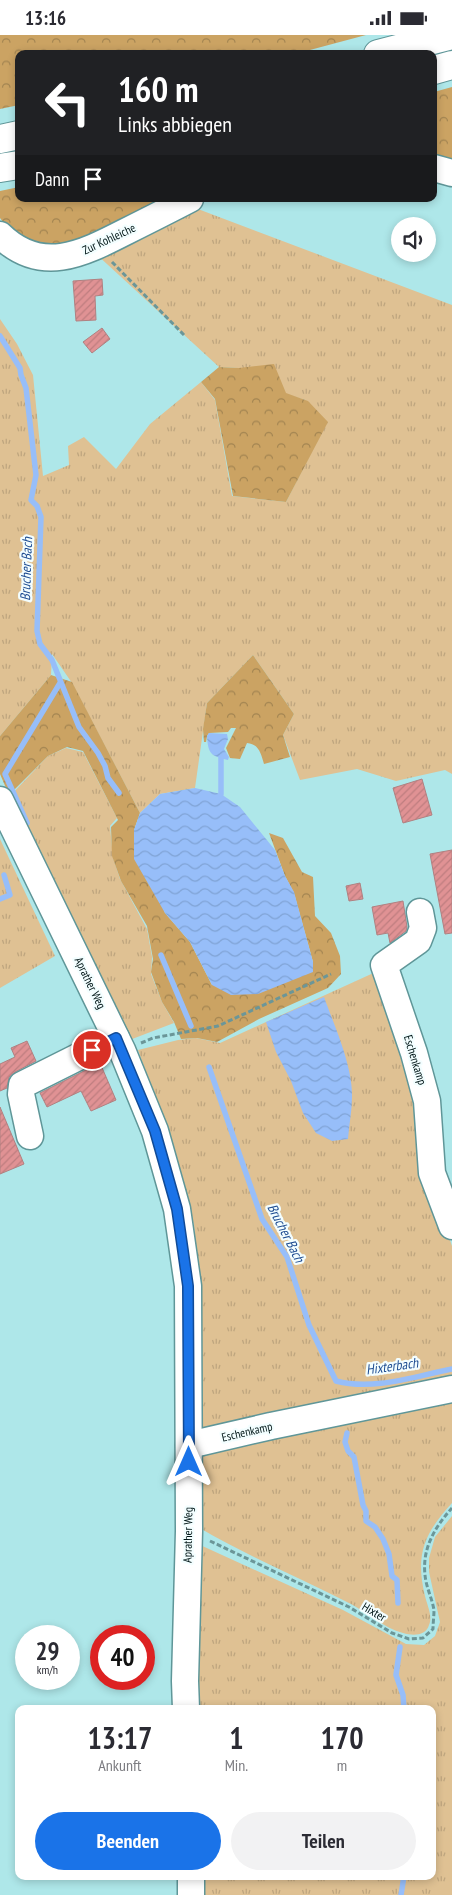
<!DOCTYPE html>
<html lang="de">
<head>
<meta charset="utf-8">
<style>
	:root { --surface:#fff; --page:#f2f2f3; --text:#2b2b33; --muted:#7c7c81; --accent:#1a73e8 }
	body { margin:0; font-family:"PT Sans Narrow",sans-serif; background:var(--page); color:var(--text); height:100vh; display:flex; flex-direction:column; font-size:19px; white-space:nowrap }
	* { box-sizing:border-box; margin:0 }
	p { font-size:16px; color:var(--muted) }
	.icon { flex:none; width:28px; height:28px; fill:none; stroke:currentColor; stroke-width:2; stroke-linecap:round; stroke-linejoin:round }
	.map { position:relative; flex:1; overflow:hidden }
	.details { position:absolute; left:15px; top:1670px; width:421px; height:175px; display:flex; flex-direction:column; background:var(--surface); border-radius:10px; box-shadow:0 2px 8px #0003 }
	.details>* { flex:none }
	.hud { position:absolute; left:15px; top:15px; width:422px; height:152px; border-radius:10px; box-shadow:0 2px 8px #0003; background:#202124; color:#fff; overflow:hidden }
	.tools { position:absolute; left:391px; top:182px; display:grid; gap:10px }
	.tools a { display:grid; place-items:center; width:45px; height:45px; border-radius:50%; background:var(--surface); box-shadow:0 2px 8px #0003; font-size:25px }
	.speed { position:absolute; left:15px; top:1590px; display:flex; gap:10px; font-size:25px; font-weight:700; text-align:center }
	.speed>* { display:grid; place-content:center; width:65px; height:65px; border-radius:50%; background:var(--surface); box-shadow:0 2px 8px #0003; line-height:1 }
	.speed small { font-size:12px; font-weight:400 }
	.speed .limit { border:8px solid #d22; background:#fff; color:#111 }
	.pin { position:absolute; display:grid; place-items:center; width:42px; height:42px; color:#fff; margin:-21px; border:2px solid #fff; border-radius:50%; box-shadow:0 1px 5px #0007 }
	.me { position:absolute; width:55px; margin:-28px; rotate:0deg; stroke-linejoin:round; filter:drop-shadow(0 0 4px #0008) }
	.turn { display:flex; align-items:center; gap:18px; height:105px; padding:0 20px; font-size:22px }
	.turn .icon { width:65px; height:65px; stroke-width:2.5 }
	.turn b { display:block; font-size:35px; line-height:42px }
	.then { display:flex; align-items:center; height:48px; padding:0 20px; background:#0003; gap:10px; font-size:19px }
	.eta { display:flex; justify-content:space-evenly; align-items:center; height:85px; text-align:center }
	.eta b { font-size:30px; font-weight:700; line-height:35px }
	.action { display:flex; gap:10px; margin-top:auto; padding:10px 20px }
	.action a { flex:1; height:58px; border-radius:30px; background:var(--accent); color:#fff; font-size:20px; font-weight:700; line-height:58px; text-align:center }
	.action a+a { background:var(--page); color:var(--text) }
	.status { display:flex; justify-content:space-between; align-items:center; height:35px; padding:0 25px; background:var(--surface); direction:ltr }
	.status svg { height:14px; fill:currentColor }
	.map>svg:first-child { display:block }
	.grass { fill:url(#grass-tufts) }
	.forest { fill:url(#forest-crowns) }
	.water { fill:url(#water-waves) }
	.lines { fill:none; stroke-linecap:round; stroke-linejoin:round }
	.stream { stroke:#97bef9; stroke-width:5.5 }
	.building { fill:url(#building-hatch); stroke:#b08181 }
	.minor-casing { stroke:#5f9698; stroke-width:29 }
	.highway-casing { stroke:#5f9698; stroke-width:30 }
	.path { stroke:#6b9698; stroke-width:3; stroke-dasharray:5 2.5; stroke-linecap:butt }
	.minor { stroke:#fff; stroke-width:26 }
	.highway { stroke:#fff; stroke-width:28 }
	.route-casing { stroke:#114b97; stroke-width:12 }
	.route { stroke:#1a73e8; stroke-width:9 }
	.labels { text-anchor:middle; stroke-width:4.5; stroke-linejoin:round; paint-order:stroke }
	.street-label { font-size:12px; fill:#011617; stroke:#f3feff }
	.water-label { font-size:14px; font-style:italic; fill:#1f4d92; stroke:#f3feff }
</style>
</head>
<body>
<div class="status"><b>13:16</b><svg viewBox="0 0 49 12"><path d="M0 12V9h3v3zM5 12V6h3v6zM10 12V3h3v9zM15 12V0h3v12zM26 1h20v11H26zM47 4h2v5h-2z"/></svg></div>
<div class="map">
<svg width="452" height="1860" viewBox="0 0 452 1860">
	<defs>
		<pattern id="grass-tufts" width="24" height="20" patternUnits="userSpaceOnUse" patternTransform="scale(1.25)"><rect width="24" height="20" fill="#dfc193"/><path d="M3 7l-1-3M5 7V3M7 7l1-3M15 17l-1-3M17 17v-4M19 17l1-3" fill="none" stroke="#bea57e"/></pattern>
		<pattern id="forest-crowns" width="20" height="18" patternUnits="userSpaceOnUse" patternTransform="scale(1.25)"><rect width="20" height="18" fill="#cba363"/><path d="M2 6a3 3 0 1 1 6 0M12 15a3 3 0 1 1 6 0" fill="none" stroke="#a28451"/></pattern>
		<pattern id="water-waves" width="16" height="10" patternUnits="userSpaceOnUse" patternTransform="scale(1.25)"><rect width="16" height="10" fill="#97bef9"/><path d="M0 5q4-4 8 0t8 0" fill="none" stroke="#80a3d5"/></pattern>
		<pattern id="building-hatch" width="6" height="6" patternUnits="userSpaceOnUse" patternTransform="scale(1.25)"><rect width="6" height="6" fill="#e09294"/><path d="M-1 1l2-2M0 6l6-6M5 7l2-2" fill="none" stroke="#be7d7f"/></pattern>
	</defs>
	<rect width="100%" height="100%" fill="#aee7e9"/>
	<!-- grass -->
	<g class="grass">
		<polygon points="190,171 452,270 452,739 445,735 396,746 357,734 300,745 283,700 294,679 253,620 207,668 195,753 160,759 140,778 72,648 52,619 51,640 0,701 0,284 17,309 33,340 43,441 69,430 68,411 84,402 116,434 150,389 201,347 215,365 232,461 286,467 327,387 305,365 286,359 238,333 219,332 95,218"/>
		<polygon points="66,713 83,717 117,783 110,791 113,823 120,844 147,894 152,922 151,939 162,967 174,988 127,1006 10,761 48,721"/>
		<polygon points="0,804 55,921 0,953"/>
		<polygon points="380,935 419,1057 429,1144 452,1211 452,1349 198,1403 202,1296 194,1190 170,1103 138,1015 178,1005 196,1003 220,1008"/>
		<path d="M452,1362V1468C424,1499 415,1519 425,1561C427,1570 433,1581 429,1590C426,1601 413,1601 403,1598C384,1593 368,1578 351,1569C300,1543 247,1521 198,1492L199,1416Z"/>
		<polygon points="452,1481 452,1860 205,1860 204,1841 432,1841 432,1674 200,1674 196,1552 198,1509 343,1575 406,1609 424,1610 435,1601 440,1587 429,1537 429,1523 435,1502"/>
	</g>
	<!-- forest -->
	<g class="forest">
		<polygon points="0,0 366,0 295,19 19,19 19,70 0,74"/>
		<polygon points="452,52 452,128 434,124 434,57"/>
		<polygon points="19,152 19,164 178,164 98,203 50,213 12,199 0,183 0,156"/>
		<polygon points="274,329 286,358 308,366 328,387 286,467 233,461 215,364 201,347 219,332 239,333"/>
		<path d="M253,620L294,679L283,700L290,722L264,729C261,719 259,709 247,708L240,724L230,723L226,713L236,693H231L228,697L209,698L207,701L206,707H204L203,694L207,668Z"/>
		<polygon points="51,640 72,647 140,778 134,795 165,878 190,907 212,950 313,936 313,927 294,858 285,841 269,798 283,803 302,837 313,842 315,881 331,898 340,921 341,939 328,953 259,984 217,1007 197,1003 181,1004 174,987 162,967 151,937 153,924 147,891 121,846 112,821 111,792 118,785 83,716 67,712 48,721 9,760 0,739 0,701"/>
	</g>
	<!-- water -->
	<g class="water">
		<path d="M209,698L227,699L228,704L224,714L229,722L228,725C211,721 208,719 207,701Z"/>
		<polygon points="195,753 221,759 240,772 275,815 285,841 294,857 313,927 313,937 258,959 231,960 212,950 190,907 165,878 134,824 134,795 140,778 160,759"/>
		<path d="M324,962C334,990 353,1031 352,1062C352,1076 349,1090 348,1104L332,1106L316,1098L303,1078L291,1046L276,1017L266,987Z"/>
	</g>
	<g class="lines">
		<!-- stream -->
		<g class="stream">
			<polyline points="0,301 20,333 21,340 26,353 36,440 31,465 37,471 41,482 37,596 40,609 52,625 79,692 98,718 105,731 108,743 119,758"/>
			<polyline points="221,759 221,723"/>
			<polyline points="27,788 5,739 60,648"/>
			<polyline points="0,864 10,860 4,840"/>
			<polyline points="161,920 191,991"/>
			<path d="M209,1032L262,1184L287,1222L309,1290L336,1346C374,1356 415,1341 452,1334"/>
			<polyline points="347,1398 345,1407 348,1416 354,1422 363,1470 366,1476 366,1486 375,1492 383,1504 389,1519 392,1541 397,1545 398,1568"/>
			<polyline points="400,1612 396,1640 403,1660 404,1674"/>
			<polyline points="401,1860 404,1841"/>
		</g>
	</g>
	<!-- building -->
	<g class="building">
		<polygon points="102,244 103,260 95,261 96,285 76,286 73,246"/>
		<polygon points="102,293 110,304 92,318 83,307"/>
		<polygon points="422,744 432,780 403,788 393,753"/>
		<polygon points="452,815 452,898 445,899 430,819"/>
		<polygon points="360,848 363,864 349,866 346,851"/>
		<polygon points="403,866 407,892 406,896 390,908 388,898 377,900 372,872"/>
		<polygon points="27,1006 36,1026 15,1037 9,1042 7,1053 0,1056 0,1029 15,1022 11,1013"/>
		<polygon points="100,1028 116,1065 91,1076 81,1056 47,1072 40,1058"/>
		<polygon points="0,1072 24,1129 0,1139"/>
	</g>
	<g class="lines">
		<defs>
			<g id="minor">
				<polyline points="434,133 452,138"/>
				<path d="M0,200C41,240 82,219 125,197C147,186 169,175 190,164"/>
				<polyline points="0,765 122,1015 155,1096 177,1174 188,1251 189,1496 185,1646 186,1674"/>
				<polyline points="420,877 423,893 418,906 384,930 414,1018 427,1066 432,1138 452,1191"/>
				<polyline points="30,1101 21,1059 22,1050 116,1003"/>
				<polyline points="189,1410 271,1391 452,1354"/>
				<polyline points="191,1841 191,1860"/>
			</g>
			<g id="highway">
				<polyline points="378,19 452,0"/>
				<polyline points="434,35 452,30"/>
				<polyline points="0,104 19,100"/>
				<polyline points="0,133 19,130"/>
			</g>
		</defs>
		<!-- minor casing -->
		<use href="#minor" class="minor-casing"/>
		<!-- highway casing -->
		<use href="#highway" class="highway-casing"/>
		<!-- path -->
		<g class="path">
			<polyline points="112,227 185,301"/>
			<polyline points="141,1008 153,1003 218,991 331,939"/>
			<path d="M210,1506L349,1572L392,1598L409,1604L423,1603L433,1594C433,1588 434,1581 434,1575C432,1563 426,1552 425,1540C422,1513 435,1492 452,1473"/>
		</g>
		<!-- minor -->
		<use href="#minor" class="minor"/>
		<!-- highway -->
		<use href="#highway" class="highway"/>
	</g>
	<g class="lines">
		<defs>
			<polyline id="route" points="92,1015 116,1003 155,1096 177,1174 188,1251 189,1427"/>
		</defs>
		<!-- route casing -->
		<use href="#route" class="route-casing"/>
		<!-- route -->
		<use href="#route" class="route"/>
	</g>
	<g class="labels">
		<!-- street labels -->
		<g class="street-label">
			<text transform="translate(109 204) rotate(-25)" y="4">Zur Kohleiche</text>
			<text transform="translate(90 948) rotate(64)" y="4">Aprather Weg</text>
			<text transform="translate(415 1025) rotate(73)" y="4">Eschenkamp</text>
			<text transform="translate(247 1397) rotate(-13)" y="4">Eschenkamp</text>
			<text transform="translate(188 1500) rotate(-89)" y="4">Aprather Weg</text>
			<text transform="translate(374 1577) rotate(31)" y="4">Hixter</text>
		</g>
		<!-- water labels -->
		<g class="water-label">
			<text transform="translate(26 534) rotate(-88)" y="5">Brucher Bach</text>
			<text transform="translate(286 1198) rotate(63)" y="5">Brucher Bach</text>
			<text transform="translate(392 1331) rotate(-8)" y="5">Hixterbach</text>
		</g>
	</g>
</svg>
<div class="tools">
<a><svg class="icon" aria-label="sound" viewBox="0 0 24 24"><path d="M4 9h4l5-4v14l-5-4H4zM17 9q2 3 0 6"/></svg></a>
</div>
<div class="speed"><div>29<small>km/h</small></div><div class="limit">40</div></div>
<div class="pin" style="left:92px;top:1015px;background:#d93025"><svg class="icon" aria-label="arrive" viewBox="0 0 24 24"><path d="M6 21V4h12l-3 4 3 4H6"/></svg></div>
<svg class="me" style="left:189px;top:1427px" viewBox="-20 -20 40 40"><path d="M0-17L14 15 0 8-14 15z" fill="#1a73e8" stroke="#fff" stroke-width="4"/></svg>
<div class="hud">
<div class="turn"><svg class="icon" aria-label="left" viewBox="0 0 24 24"><path d="M17 20v-9H6M10 6l-5 5 5 5"/></svg><div><b>160 m</b>Links abbiegen</div></div>
<div class="then">Dann<svg class="icon" aria-label="arrive" viewBox="0 0 24 24"><path d="M6 21V4h12l-3 4 3 4H6"/></svg></div>
</div>
<section class="details">
<div class="eta">
<div><b>13:17</b><p>Ankunft</p></div>
<div><b>1</b><p>Min.</p></div>
<div><b>170</b><p>m</p></div>
</div>
<div class="action"><a>Beenden</a><a>Teilen</a></div>
</section>
</div>
</body>
</html>
